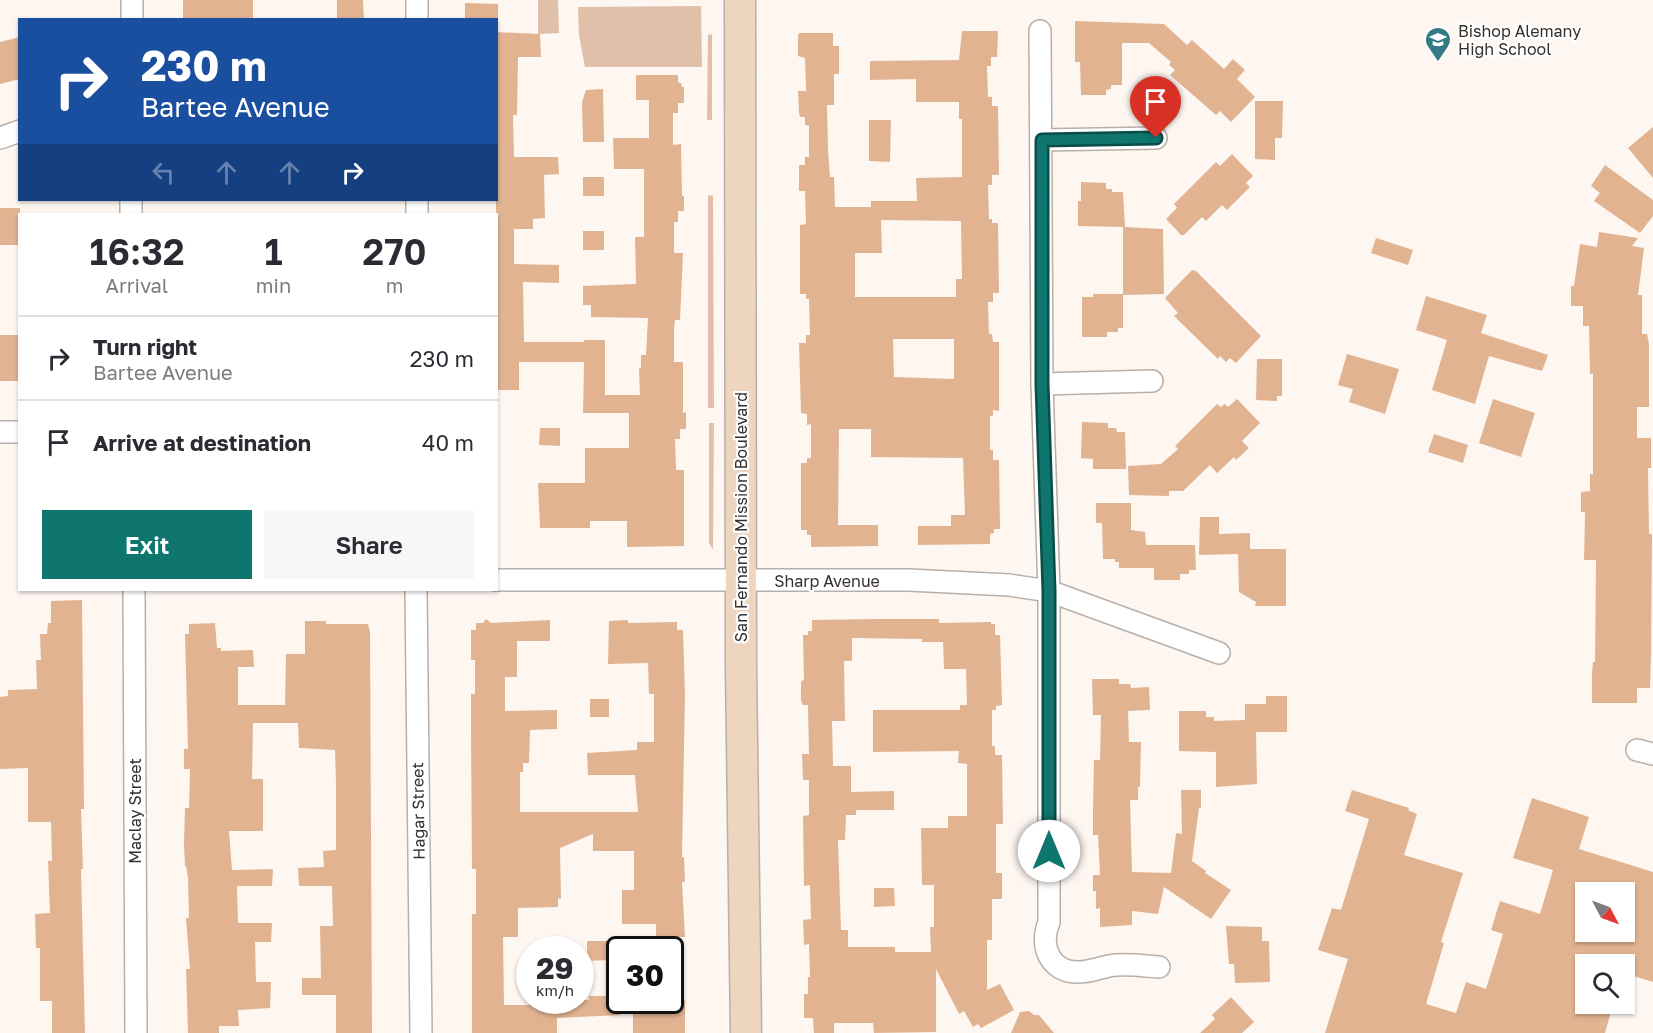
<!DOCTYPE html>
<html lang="en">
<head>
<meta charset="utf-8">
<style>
	:root { --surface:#fff; --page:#f7f7f7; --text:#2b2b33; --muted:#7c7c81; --line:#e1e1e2; --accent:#0f766e }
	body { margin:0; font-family:"Golos Text",sans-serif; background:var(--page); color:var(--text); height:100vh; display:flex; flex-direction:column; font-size:22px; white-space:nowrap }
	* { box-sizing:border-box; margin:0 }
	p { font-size:20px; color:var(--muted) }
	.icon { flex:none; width:33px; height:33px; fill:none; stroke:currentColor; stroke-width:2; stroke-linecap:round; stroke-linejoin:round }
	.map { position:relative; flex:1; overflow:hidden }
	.panel { position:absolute; left:18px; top:213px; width:480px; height:378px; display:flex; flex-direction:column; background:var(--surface); border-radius:0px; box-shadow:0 2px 4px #0004 }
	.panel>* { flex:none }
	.banner { position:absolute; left:18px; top:18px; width:480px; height:183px; border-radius:0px; box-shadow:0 2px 4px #0004; background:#1a4fa0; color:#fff; overflow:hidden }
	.needle { width:39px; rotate:131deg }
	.fabs { position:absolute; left:1575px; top:882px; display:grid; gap:12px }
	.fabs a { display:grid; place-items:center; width:60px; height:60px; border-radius:0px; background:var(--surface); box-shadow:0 2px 4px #0004; font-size:30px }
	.speed { position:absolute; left:516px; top:936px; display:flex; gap:12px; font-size:30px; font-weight:700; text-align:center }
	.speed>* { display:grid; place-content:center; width:78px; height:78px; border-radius:50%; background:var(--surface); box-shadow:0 2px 4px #0004; line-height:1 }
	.speed small { font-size:15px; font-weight:400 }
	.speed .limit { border:3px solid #111; border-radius:9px; background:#fff; color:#111 }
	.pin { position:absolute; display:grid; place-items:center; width:51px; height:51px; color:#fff; margin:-62px -26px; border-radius:50% 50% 50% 0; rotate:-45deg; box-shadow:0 0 6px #0007 }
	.pin .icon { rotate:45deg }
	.me { position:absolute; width:66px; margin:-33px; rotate:0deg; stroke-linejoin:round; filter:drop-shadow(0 0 4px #0008) }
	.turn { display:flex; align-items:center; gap:21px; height:126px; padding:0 24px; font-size:27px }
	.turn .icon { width:78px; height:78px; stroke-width:2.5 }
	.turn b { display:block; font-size:42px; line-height:51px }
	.lanes { display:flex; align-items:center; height:57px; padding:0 24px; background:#0003; justify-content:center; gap:30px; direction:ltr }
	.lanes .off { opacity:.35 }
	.eta { display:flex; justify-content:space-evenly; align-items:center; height:102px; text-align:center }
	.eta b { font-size:36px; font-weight:600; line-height:42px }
	.action { display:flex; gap:12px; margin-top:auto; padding:12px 24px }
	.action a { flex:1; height:69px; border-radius:0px; background:var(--accent); color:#fff; font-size:24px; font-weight:600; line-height:69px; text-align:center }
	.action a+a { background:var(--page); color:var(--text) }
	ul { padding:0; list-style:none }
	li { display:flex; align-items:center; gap:18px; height:84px; padding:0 24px; border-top:2px solid var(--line) }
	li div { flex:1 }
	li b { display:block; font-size:22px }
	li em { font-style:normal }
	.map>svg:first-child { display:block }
	.green { fill:#e0c0a9 }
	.building { fill:#e1b391; fill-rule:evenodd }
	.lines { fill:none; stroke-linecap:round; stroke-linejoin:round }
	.street-casing { stroke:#b8afa9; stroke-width:24 }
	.secondary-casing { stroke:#b8afa9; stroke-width:33 }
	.street { stroke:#fff; stroke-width:21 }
	.secondary { stroke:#edd5c0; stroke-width:30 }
	.route-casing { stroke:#0a4d48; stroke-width:15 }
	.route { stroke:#0f766e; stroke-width:10 }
	.labels { text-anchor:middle; stroke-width:4.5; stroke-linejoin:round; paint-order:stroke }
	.poi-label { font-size:16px; fill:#33302d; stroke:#fff; text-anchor:start }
	.street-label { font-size:16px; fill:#33302d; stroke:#fff }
</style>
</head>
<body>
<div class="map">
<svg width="1653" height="1033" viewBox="0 0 1653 1033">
	<rect width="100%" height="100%" fill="#fef6f1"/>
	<!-- green -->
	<g class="green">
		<polygon points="538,0 558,0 559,33 538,34"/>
		<polygon points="701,6 702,67 585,67 579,35 578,7"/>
		<polygon points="712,34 712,120 707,120 708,35"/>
		<polygon points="708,195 713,196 714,408 708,408"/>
		<polygon points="709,423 714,423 713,550 709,543"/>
	</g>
	<!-- building -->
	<g class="building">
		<rect x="183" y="0" width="70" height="20"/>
		<polygon points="337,0 363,0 364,20 337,20"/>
		<polygon points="465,3 498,4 498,20 465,20"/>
		<polygon points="1075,21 1164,24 1187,45 1192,40 1224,69 1233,59 1245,70 1237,79 1255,97 1231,122 1220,111 1216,115 1170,75 1175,70 1169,65 1171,62 1149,43 1122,43 1122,85 1111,85 1111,89 1106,90 1106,95 1081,95 1080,62 1075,62"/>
		<path d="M962,31H998L997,57H991V66H987L988,97H992V106H998L999,175H992V185H988L989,219H992V223H998L999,293H993V302H988L989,334H992L993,342H999V411L993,410V416H990V450H993V460H999L1000,529H994V533L990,534V544L918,545V526H951V515H965L963,458L871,457V429H839L838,525H878V546L811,547V535H807V530H801V463H807V458H811V424L807,425V414L801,413L799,343H806V335H810L809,299H806V294H800V225L806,224L805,191H799V165H805V157H809V126L805,125V117H800L799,113L798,91H806L805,58L798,56V36L799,33H833V46H839V74H834V105H827L828,149L830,177H834L835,207H871V201H917L916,178L962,177V119H959V102H916V79L870,80V61L959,60ZM881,220L961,221L962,279H956V297H855V253H882ZM893,339H954V379L894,377Z"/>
		<polygon points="496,32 540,34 541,57 518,57 517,115 513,115 514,157 558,157 559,174 544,175 545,218 533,219 533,229 514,229 514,264 559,265 559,283 523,282 524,342 584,342 584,340 605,340 605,395 640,395 639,368 641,368 641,355 646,355 648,318 591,317 591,305 583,305 583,286 636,284 635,237 644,237 644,169 614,169 613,138 649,138 649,100 636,100 636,75 678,75 678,82 681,83 682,87 684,87 684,103 678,103 678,113 673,113 673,145 681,144 682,196 684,196 684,211 678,211 678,222 674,222 674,253 683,253 680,320 675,320 674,329 674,362 683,362 683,413 686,412 686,429 680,429 680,439 675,439 676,470 684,470 684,546 627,547 627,521 590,521 590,528 540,528 538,483 585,483 585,448 629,448 629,413 583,413 584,362 519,362 519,390 496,390"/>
		<polygon points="20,37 20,79 0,84 0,42"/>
		<polygon points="603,89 604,142 583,142 582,102 586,90"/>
		<polygon points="1255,101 1283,101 1282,138 1275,138 1275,160 1255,159"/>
		<polygon points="869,120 891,120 890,162 869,161"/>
		<polygon points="1653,127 1653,178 1628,148"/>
		<polygon points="1232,154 1253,176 1246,183 1250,187 1227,210 1222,205 1206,221 1202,217 1184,235 1181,235 1166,219 1177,208 1174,204 1216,162 1220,166"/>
		<polygon points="1605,165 1653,200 1653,216 1640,233 1594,201 1600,193 1591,186"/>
		<rect x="583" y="177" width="21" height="19"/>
		<polygon points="1081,182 1106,183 1106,189 1112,189 1112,192 1123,192 1125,227 1078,226 1078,201 1081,201"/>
		<rect x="0" y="208" width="20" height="37"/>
		<polygon points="1123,227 1163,229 1164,294 1123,295"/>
		<rect x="583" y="231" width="21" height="19"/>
		<polygon points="1599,232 1638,238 1632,246 1644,248 1638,295 1642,295 1642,334 1647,334 1649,344 1649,407 1637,407 1637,438 1651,438 1651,468 1648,468 1649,534 1652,534 1651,654 1650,688 1637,688 1637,703 1592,703 1592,673 1593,662 1595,662 1596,560 1584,560 1585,512 1581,512 1581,492 1590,491 1590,474 1593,474 1593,374 1590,374 1589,326 1583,326 1583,306 1571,306 1571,286 1574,286 1580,244 1597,247"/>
		<polygon points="1376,238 1413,250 1408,265 1371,253"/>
		<polygon points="1192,270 1196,271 1261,336 1236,363 1230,358 1226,362 1220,356 1218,359 1174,316 1178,313 1165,298"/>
		<polygon points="1093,294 1123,294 1123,328 1118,328 1118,332 1107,332 1107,337 1082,337 1082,297 1093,297"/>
		<polygon points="1426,296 1487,315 1481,333 1548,355 1542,371 1489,356 1475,404 1432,390 1447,340 1416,330"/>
		<rect x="0" y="335" width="20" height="46"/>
		<polygon points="1347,354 1399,369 1385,414 1349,402 1353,389 1338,385"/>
		<polygon points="1257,359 1282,359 1282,396 1277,396 1277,401 1256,400"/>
		<polygon points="1237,399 1260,423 1242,441 1249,448 1236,460 1234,457 1217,473 1210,465 1183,491 1169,491 1169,496 1129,495 1128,466 1161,464 1178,449 1175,446 1217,404 1221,407 1225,404 1228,407"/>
		<polygon points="1493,399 1535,413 1521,457 1479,443"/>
		<polygon points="1082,422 1108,423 1108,428 1116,428 1117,432 1125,432 1126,469 1093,469 1093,459 1081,458"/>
		<polygon points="540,428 560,428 560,446 539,445"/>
		<polygon points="1434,434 1468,445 1463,463 1428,452"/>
		<polygon points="1096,503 1131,503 1131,530 1145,532 1146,545 1195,545 1196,570 1189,570 1189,574 1180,574 1180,580 1154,580 1154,568 1119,568 1119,562 1115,562 1115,559 1103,559 1102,523 1096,523"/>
		<polygon points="1200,517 1219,517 1219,534 1250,533 1250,549 1286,549 1286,606 1255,606 1256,602 1239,592 1238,554 1199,555"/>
		<polygon points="82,600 84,809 81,809 83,869 81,869 85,1033 52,1033 52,1001 40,1001 40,948 36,948 35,914 50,913 48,861 52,861 51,822 28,822 28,768 0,769 0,697 8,696 8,690 37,689 36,660 41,660 40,634 47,634 48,623 51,623 51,601"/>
		<polygon points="486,619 491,623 550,620 550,641 517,641 517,677 505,677 505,711 557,710 557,729 530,730 529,763 523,763 523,772 520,772 520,812 638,812 635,775 588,775 587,753 637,750 637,742 654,742 654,694 649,694 648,663 608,664 609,621 628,620 628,623 677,622 677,630 683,630 685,694 682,857 684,857 685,882 682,882 685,937 656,937 656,924 622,924 622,890 634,890 634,851 593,851 593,834 560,848 561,899 558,898 558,907 518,908 518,937 503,937 504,1005 539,1005 538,1000 589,1000 589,996 610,996 620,997 620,1015 557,1018 557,1033 472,1033 472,914 476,914 476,869 472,869 471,732 471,694 475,694 475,660 471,660 471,630 476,630 476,623 483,623"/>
		<path d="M877,619H939V623L991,622V624H995V635H1000L1002,705L996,706V710H992V746H995V755H1002L1003,824H996V873H1002V899H992V940H987V990L1000,984L1014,1010L981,1028L978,1024L973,1027L964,1011L959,1014L936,969V1032L874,1033L873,1023H834V1033H814L813,1018H804V994H808V977H810L809,944L804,945L803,920L811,919L810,885L804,886L803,816L809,815V780H803L802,754H809L808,705H803L801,701V682L804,679L803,635H808V631H812V620ZM852,638L922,639V642H943L944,669H966L967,705H960V710H873V752L959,751L958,763L967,764V816H948V828H921L922,885H934V927H930L931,952H895V947H848V930H841L838,840H845L846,815H856V810H894V791L851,792V766H833L832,721H845L844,661H852Z"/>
		<polygon points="305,621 326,621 326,624 368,624 370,632 372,1033 336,1033 336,995 302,995 302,978 321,978 320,926 333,926 332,886 299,886 298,868 324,867 323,851 336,850 336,783 335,750 299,748 298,723 253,723 252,779 263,779 263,831 229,831 232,870 273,869 272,886 237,886 238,923 272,923 271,942 255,942 256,982 271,982 270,1008 238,1010 239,1026 219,1026 219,1033 188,1033 186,969 190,969 186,918 189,918 188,878 186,866 185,866 184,844 185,808 189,808 190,769 184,769 184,749 188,749 185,634 189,634 189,624 215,623 217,648 221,648 221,651 253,650 254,667 238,667 238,705 285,705 286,654 305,654"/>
		<polygon points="1092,679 1119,679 1119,684 1130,684 1131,688 1149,687 1150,710 1128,711 1129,742 1141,742 1140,787 1138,787 1138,800 1130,800 1132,872 1171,873 1176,833 1182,834 1181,790 1201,790 1201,808 1199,808 1192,861 1206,871 1205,873 1231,890 1211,919 1164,887 1158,914 1132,911 1132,925 1100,927 1100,908 1096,909 1096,891 1093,891 1093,875 1100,875 1098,835 1093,835 1093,808 1094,760 1100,760 1101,715 1093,715"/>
		<polygon points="1266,696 1287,696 1287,732 1256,732 1257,784 1216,787 1216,752 1179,751 1179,711 1206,711 1206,717 1214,717 1214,721 1245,720 1245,704 1266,704"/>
		<rect x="590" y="699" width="19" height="18"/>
		<path d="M1352,790L1409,808L1408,810L1417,814L1404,855L1463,873L1441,942L1444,943L1426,1004L1456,1013L1466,982L1486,989L1503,934L1491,930L1500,901L1540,914L1553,870L1513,858L1532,798L1589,817L1579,849L1653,872V982L1624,973V964H1586V1004H1613L1605,1033H1325L1348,959L1318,950L1332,908L1341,910L1369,819L1345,811ZM1586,892H1624V940L1596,932H1586Z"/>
		<polygon points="874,888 894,888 895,906 874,907"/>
		<polygon points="1226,926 1262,927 1262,941 1269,941 1270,982 1235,983 1234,964 1229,964"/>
		<polygon points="587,941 610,941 609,960 587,961"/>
		<polygon points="1231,997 1254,1022 1242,1033 1200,1033 1215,1019 1212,1015"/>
		<rect x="633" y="1000" width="52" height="33"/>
		<polygon points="1029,1011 1034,1015 1039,1015 1054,1033 1011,1033 1020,1012"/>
	</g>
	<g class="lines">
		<defs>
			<g id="street">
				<polyline points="132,20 132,0"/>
				<polyline points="417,20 417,0"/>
				<path d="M1040,31L1042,384L1049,591V922C1039,946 1050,973 1079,972C1091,972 1103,966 1116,965C1130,964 1145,966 1159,967"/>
				<polyline points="0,138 20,131"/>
				<polyline points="1042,140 1156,138"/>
				<polyline points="131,200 131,214"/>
				<polyline points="417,214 417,200"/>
				<polyline points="1042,384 1152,381"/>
				<polyline points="0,432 20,432"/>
				<polyline points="496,580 909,580 1009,585 1049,591 1219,653"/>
				<polyline points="134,590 136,1033"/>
				<polyline points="416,590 421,1033"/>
				<polyline points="1637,750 1653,754"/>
			</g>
			<polyline id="secondary" points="740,0 741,669 746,1033"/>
		</defs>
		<!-- street casing -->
		<use href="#street" class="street-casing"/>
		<!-- secondary casing -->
		<use href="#secondary" class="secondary-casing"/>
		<!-- street -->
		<use href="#street" class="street"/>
		<!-- secondary -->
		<use href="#secondary" class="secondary"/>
	</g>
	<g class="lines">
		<defs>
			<polyline id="route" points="1049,851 1049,591 1042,384 1042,140 1156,138"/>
		</defs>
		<!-- route casing -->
		<use href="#route" class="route-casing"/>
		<!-- route -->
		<use href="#route" class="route"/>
	</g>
	<!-- icons -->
	<defs>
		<symbol id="school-pin" viewBox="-11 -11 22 30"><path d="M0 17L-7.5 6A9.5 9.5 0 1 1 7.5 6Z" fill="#337a84" stroke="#fff"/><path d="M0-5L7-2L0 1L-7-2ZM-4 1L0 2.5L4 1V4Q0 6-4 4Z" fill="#fff"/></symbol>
	</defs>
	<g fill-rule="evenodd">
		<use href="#school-pin" x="1423" y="25" width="30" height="40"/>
	</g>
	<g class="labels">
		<!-- poi labels -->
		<g class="poi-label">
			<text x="1458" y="37">Bishop Alemany<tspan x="1458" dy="18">High School</tspan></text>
		</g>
		<!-- street labels -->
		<g class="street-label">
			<text transform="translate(741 517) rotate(-90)" y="6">San Fernando Mission Boulevard</text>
			<text x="827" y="587">Sharp Avenue</text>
			<text transform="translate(135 811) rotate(-90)" y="6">Maclay Street</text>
			<text transform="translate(418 811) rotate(-91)" y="6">Hagar Street</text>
		</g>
	</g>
</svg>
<div class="fabs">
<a><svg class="needle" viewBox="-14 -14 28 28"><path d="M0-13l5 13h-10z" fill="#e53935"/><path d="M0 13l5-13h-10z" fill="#7c7c81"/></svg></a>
<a><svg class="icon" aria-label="search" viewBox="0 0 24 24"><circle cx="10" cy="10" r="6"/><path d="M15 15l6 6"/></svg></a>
</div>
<div class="speed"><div>29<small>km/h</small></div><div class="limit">30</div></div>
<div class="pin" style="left:1156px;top:138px;background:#d93025"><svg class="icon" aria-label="arrive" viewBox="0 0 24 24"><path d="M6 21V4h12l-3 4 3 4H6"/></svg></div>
<svg class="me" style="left:1049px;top:851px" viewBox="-20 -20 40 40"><circle r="19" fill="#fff"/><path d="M0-13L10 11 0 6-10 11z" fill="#0f766e"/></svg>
<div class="banner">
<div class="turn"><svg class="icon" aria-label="right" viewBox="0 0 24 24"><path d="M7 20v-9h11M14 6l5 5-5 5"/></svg><div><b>230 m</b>Bartee Avenue</div></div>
<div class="lanes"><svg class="icon off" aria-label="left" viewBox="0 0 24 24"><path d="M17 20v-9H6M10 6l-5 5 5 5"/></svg><svg class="icon off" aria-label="ahead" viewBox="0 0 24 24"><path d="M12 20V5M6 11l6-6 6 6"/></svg><svg class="icon off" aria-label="ahead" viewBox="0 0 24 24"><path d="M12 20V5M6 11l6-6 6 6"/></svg><svg class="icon" aria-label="right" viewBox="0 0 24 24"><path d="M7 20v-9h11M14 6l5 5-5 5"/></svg></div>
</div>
<section class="panel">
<div class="eta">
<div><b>16:32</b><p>Arrival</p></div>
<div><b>1</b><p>min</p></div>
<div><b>270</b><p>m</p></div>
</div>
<ul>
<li><svg class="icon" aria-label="right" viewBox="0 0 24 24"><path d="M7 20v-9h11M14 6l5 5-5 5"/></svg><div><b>Turn right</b><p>Bartee Avenue</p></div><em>230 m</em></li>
<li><svg class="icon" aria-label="arrive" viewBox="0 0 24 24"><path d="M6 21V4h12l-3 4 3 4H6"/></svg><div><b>Arrive at destination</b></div><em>40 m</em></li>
</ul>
<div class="action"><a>Exit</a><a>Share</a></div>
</section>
</div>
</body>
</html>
